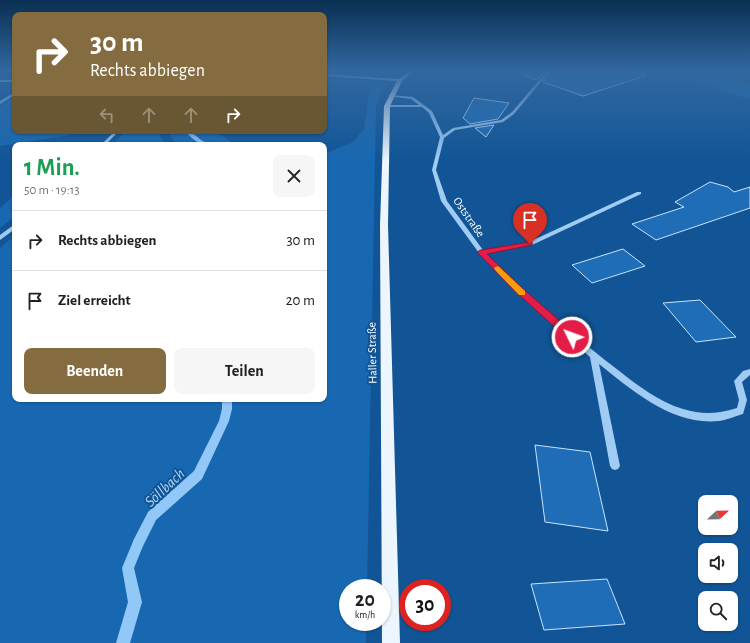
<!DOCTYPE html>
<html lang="de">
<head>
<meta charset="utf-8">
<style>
	:root { --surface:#fff; --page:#f6f6f6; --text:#202124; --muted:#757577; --line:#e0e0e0; --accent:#846c40 }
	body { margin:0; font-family:"Alegreya Sans",sans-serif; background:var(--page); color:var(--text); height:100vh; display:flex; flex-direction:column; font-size:15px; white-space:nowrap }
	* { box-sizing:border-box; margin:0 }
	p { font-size:13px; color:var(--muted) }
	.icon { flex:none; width:22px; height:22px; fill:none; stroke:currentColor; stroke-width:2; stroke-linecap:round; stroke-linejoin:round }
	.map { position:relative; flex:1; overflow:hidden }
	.drawer { position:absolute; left:12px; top:142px; width:315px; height:260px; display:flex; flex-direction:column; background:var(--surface); border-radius:8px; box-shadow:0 1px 3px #0004 }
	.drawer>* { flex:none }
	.hud { position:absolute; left:12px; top:12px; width:315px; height:122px; border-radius:8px; box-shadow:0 1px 3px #0004; background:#846c40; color:#fff; overflow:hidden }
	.needle { width:26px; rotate:68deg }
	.fabs { position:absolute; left:698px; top:495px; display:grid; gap:8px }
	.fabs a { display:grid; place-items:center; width:40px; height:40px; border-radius:8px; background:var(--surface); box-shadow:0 1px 3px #0004; font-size:20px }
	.speed { position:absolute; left:339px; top:579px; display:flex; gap:8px; font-size:20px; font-weight:700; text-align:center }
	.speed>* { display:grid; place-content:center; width:52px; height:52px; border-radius:50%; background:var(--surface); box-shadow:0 1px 3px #0004; line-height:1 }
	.speed small { font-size:10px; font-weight:400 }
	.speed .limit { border:6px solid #d22; background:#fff; color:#111 }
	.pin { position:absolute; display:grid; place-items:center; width:34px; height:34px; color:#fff; margin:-41px -17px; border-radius:50% 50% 50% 0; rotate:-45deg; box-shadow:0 0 4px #0007 }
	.pin .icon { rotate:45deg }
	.me { position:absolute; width:44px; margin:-22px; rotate:312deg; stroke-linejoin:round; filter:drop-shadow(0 0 3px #0008) }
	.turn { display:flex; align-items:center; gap:14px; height:84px; padding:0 12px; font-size:18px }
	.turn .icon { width:52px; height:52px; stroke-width:2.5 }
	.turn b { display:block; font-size:28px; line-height:34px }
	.lanes { display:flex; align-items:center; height:38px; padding:0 12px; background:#0003; justify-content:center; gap:20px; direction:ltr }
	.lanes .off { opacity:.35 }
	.round { display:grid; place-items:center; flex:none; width:42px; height:42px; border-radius:8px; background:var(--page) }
	.summary { display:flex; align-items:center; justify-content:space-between; height:68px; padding:0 12px }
	h1 { font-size:24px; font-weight:700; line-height:30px; color:#1e9e55 }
	.cta { display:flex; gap:8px; margin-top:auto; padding:8px 12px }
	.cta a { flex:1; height:46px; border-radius:8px; background:var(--accent); color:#fff; font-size:16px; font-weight:700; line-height:46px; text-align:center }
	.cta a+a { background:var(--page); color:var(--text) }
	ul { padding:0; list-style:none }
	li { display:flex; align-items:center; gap:12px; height:60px; padding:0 12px; border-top:1px solid var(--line) }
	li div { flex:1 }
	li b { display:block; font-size:15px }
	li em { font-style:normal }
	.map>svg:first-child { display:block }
	.green { fill:#1868b1 }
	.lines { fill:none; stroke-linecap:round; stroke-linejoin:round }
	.stream { fill:#92c8f7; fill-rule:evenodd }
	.building { fill:#1e6db6; stroke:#c8e4fe }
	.minor { fill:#a0ccf4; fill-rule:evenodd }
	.major { fill:#edf5ff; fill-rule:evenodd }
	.route { fill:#e11d48; stroke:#92132f }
	.slow { fill:#f59e0b }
	.labels { text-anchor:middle; stroke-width:4; stroke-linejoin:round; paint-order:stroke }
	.street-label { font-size:12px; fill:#fff; stroke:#115596 }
	.near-water-label { font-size:16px; font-style:italic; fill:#add6fa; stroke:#115596 }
</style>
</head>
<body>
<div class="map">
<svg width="750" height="643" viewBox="0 0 750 643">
	<rect width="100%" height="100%" fill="#115596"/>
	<!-- green -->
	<g class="green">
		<polygon points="701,75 750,85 750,99 719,89 698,79"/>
		<polygon points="324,78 372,83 382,87 376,107 367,588 348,588 348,622 366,622 366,643 0,643 0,248 15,235 15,399 324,399 324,154 353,142 364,129 370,88 365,84 324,81"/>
		<polygon points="15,97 15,131 95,131 0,146 0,106"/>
		<polygon points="126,131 158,131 165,145 112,145"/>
		<polygon points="168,131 215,131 235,145 176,145"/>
		<polygon points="15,195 15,216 0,228 0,208"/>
	</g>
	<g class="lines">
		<!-- stream -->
		<g class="stream">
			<polygon points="15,92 15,95 0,104 0,101"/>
			<path d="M185,131H190L201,140L210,145C199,145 192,139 185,131Z"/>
			<polygon points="222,399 232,399 232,409 229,421 202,479 156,520 143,546 134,568 142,602 130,643 116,643 128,602 122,568 134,539 148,512 194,471 219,421 222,409"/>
		</g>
	</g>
	<!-- building -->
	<g class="building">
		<polygon points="522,71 545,71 537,80 522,75"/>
		<polygon points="551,71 644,71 645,76 583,96 543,82"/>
		<polygon points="474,98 509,103 498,119 470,124 463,118"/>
		<polygon points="494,125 486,137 475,128"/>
		<polygon points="710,182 728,187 734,192 750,187 750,208 656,240 632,224 684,207 675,202"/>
		<polygon points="623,249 645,266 592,283 572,265"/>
		<polygon points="700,300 736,337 696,342 663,303"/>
		<polygon points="535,445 590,452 608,531 545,522"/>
		<polygon points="607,579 625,624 544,630 531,584"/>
	</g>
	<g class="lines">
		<!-- minor -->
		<g class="minor">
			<path d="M547,71H550L514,114L503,122L455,130L444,138L436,170L447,201L483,250L529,242L637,192H641V194L532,245L485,253C527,294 571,334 618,370C637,385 659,402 683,409C703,415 717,414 737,408L739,400L734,381L743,371L750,369V375L742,382L747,400L743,414C736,416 727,420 719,421C673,426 633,391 599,364L620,466L618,469L615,470L612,469L610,466L590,357L517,292L479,253L441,201L432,170L440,137L429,113L422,107H387L385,106L387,105H419L411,99L388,96L390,95L413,97L432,111L443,135L453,128L501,120L512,112Z"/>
			<polygon points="115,131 119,131 105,145 101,145"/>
			<polygon points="15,224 15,229 0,240 0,235"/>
		</g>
		<!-- major -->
		<g class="major">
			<polygon points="409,71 414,71 402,81 390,106 388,225 400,643 382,643 380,225 384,106 397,81 324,76 324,74 399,79"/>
			<rect x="0" y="80" width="15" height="2"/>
		</g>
	</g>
	<!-- sky -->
	<linearGradient id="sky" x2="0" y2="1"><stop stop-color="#092f52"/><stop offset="0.44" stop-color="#3268a0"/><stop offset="1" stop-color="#3268a0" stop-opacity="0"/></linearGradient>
	<rect width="750" height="161" fill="url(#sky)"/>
	<!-- route -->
	<polygon class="route" points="530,242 532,242 532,245 487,254 522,288 576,335 576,340 569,340 516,292 477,252 481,250"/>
	<!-- slow -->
	<polygon class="slow" points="498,266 525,291 525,295 519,295 495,270 494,268"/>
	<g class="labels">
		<!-- street labels -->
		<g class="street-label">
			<text transform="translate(469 217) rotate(55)" y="4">Oststraße</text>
			<text transform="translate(372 353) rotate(-91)" y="4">Haller Straße</text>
		</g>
		<!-- near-water labels -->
		<g class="near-water-label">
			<text transform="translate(164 487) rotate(-43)" y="6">Söllbach</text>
		</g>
	</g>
</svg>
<div class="fabs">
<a><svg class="needle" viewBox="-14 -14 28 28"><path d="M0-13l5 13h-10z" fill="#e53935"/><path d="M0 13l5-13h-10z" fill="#757577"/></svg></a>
<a><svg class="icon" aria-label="sound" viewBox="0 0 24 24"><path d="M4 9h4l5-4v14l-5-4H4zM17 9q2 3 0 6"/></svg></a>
<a><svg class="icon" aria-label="search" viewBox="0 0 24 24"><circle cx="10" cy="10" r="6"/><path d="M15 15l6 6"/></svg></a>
</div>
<div class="speed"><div>20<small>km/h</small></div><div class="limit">30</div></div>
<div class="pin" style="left:530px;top:244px;background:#d93025"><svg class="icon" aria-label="arrive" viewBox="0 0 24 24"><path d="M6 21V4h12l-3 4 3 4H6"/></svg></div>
<svg class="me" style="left:572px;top:337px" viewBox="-20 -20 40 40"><circle r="17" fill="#e11d48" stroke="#fff" stroke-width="3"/><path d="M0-11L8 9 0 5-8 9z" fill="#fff"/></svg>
<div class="hud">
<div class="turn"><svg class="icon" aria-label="right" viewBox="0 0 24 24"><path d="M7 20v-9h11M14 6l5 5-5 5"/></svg><div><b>30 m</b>Rechts abbiegen</div></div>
<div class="lanes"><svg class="icon off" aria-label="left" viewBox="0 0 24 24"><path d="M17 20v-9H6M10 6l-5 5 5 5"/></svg><svg class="icon off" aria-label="ahead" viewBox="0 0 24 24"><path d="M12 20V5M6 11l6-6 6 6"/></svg><svg class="icon off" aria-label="ahead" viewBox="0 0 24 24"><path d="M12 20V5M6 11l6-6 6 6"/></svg><svg class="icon" aria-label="right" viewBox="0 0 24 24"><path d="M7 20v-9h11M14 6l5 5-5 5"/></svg></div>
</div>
<section class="drawer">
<div class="summary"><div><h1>1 Min.</h1><p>50 m · 19:13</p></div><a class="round"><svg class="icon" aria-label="close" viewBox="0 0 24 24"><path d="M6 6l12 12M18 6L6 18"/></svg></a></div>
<ul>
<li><svg class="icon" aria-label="right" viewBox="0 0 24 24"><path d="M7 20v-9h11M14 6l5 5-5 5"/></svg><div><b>Rechts abbiegen</b></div><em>30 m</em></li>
<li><svg class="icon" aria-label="arrive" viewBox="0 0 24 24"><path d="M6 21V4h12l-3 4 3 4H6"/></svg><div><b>Ziel erreicht</b></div><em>20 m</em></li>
</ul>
<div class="cta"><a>Beenden</a><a>Teilen</a></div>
</section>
</div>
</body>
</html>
